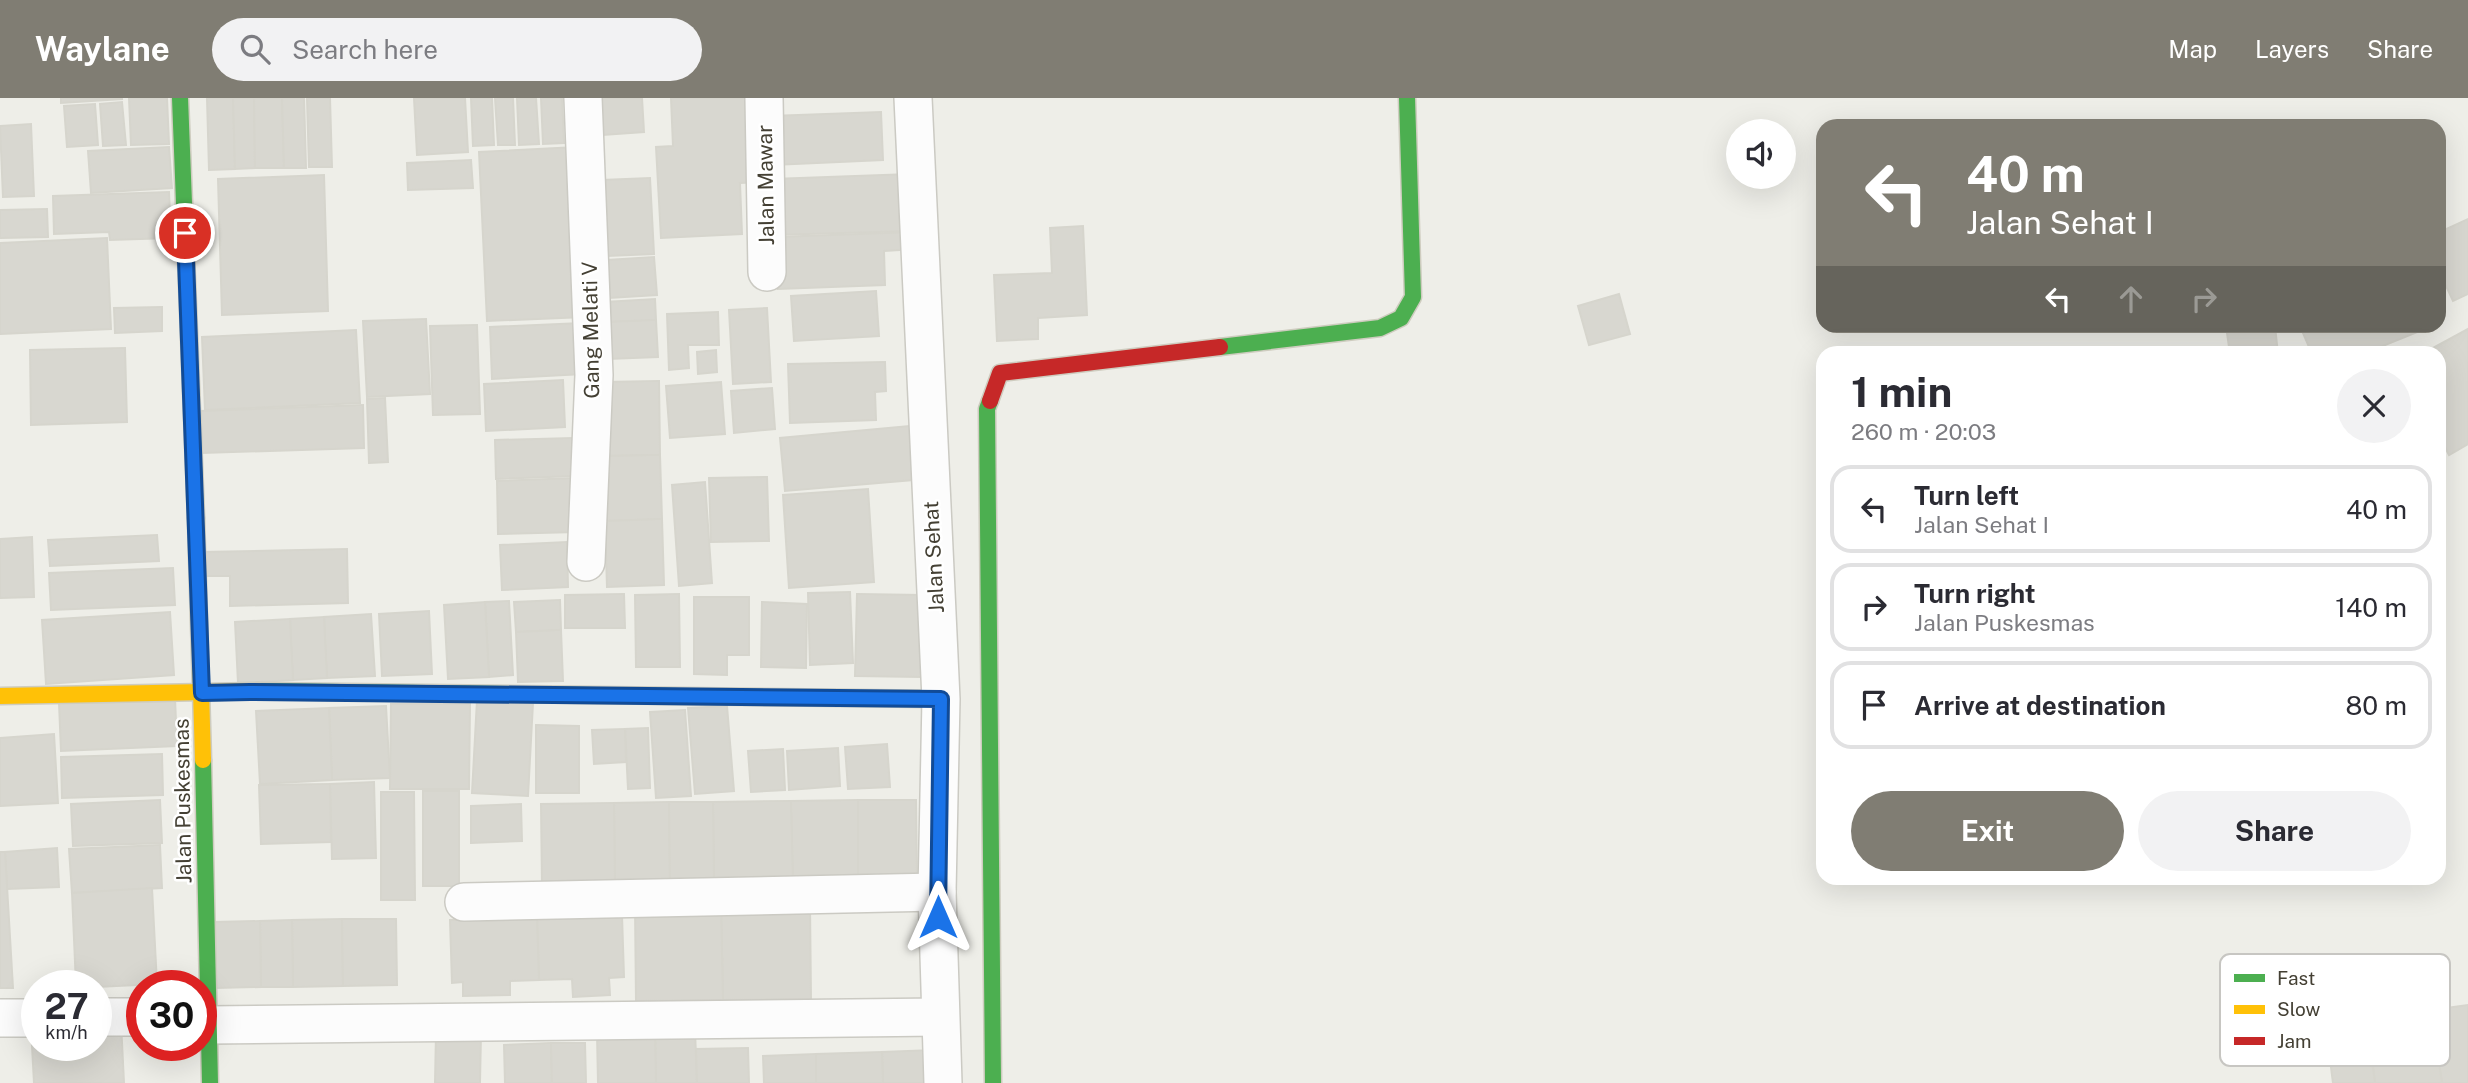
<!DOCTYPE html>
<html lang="en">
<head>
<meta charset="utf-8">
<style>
	:root { --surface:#fff; --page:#f2f2f3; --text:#2b2b33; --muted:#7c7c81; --line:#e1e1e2; --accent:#807d73 }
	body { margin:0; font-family:"Public Sans",sans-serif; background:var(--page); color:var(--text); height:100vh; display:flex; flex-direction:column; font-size:26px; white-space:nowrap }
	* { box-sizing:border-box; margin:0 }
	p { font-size:23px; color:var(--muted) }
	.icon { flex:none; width:38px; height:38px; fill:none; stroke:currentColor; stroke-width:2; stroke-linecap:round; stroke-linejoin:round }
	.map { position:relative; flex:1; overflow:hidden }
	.details { position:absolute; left:1816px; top:248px; width:630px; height:539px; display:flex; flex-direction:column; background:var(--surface); border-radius:21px; box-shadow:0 7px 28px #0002 }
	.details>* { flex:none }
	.hud { position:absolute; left:1816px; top:21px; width:630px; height:214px; border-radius:21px; box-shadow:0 7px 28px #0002; background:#807d73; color:#fff; overflow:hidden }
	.tools { position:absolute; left:1726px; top:21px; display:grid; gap:14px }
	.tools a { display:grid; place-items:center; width:70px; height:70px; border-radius:50%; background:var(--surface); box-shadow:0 7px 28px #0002; font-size:35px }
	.speed { position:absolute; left:21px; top:872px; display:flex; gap:14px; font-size:35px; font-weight:700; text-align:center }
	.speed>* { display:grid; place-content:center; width:91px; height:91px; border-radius:50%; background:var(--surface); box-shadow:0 7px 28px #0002; line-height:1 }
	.speed small { font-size:18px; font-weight:400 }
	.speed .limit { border:10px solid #d22; background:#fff; color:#111 }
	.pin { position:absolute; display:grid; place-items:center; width:60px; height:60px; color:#fff; margin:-30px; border:4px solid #fff; border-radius:50%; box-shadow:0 2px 7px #0007 }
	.me { position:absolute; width:77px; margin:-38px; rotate:0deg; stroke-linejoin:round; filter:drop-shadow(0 0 5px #0008) }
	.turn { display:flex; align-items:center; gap:24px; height:147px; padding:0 35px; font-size:32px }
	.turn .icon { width:91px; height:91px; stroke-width:2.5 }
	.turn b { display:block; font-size:49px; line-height:60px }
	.lanes { display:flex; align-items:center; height:66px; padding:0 35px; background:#0003; justify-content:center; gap:35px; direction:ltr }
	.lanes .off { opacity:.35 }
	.round { display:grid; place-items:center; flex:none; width:74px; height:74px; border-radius:37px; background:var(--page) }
	.summary { display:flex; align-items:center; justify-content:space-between; height:119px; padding:0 35px }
	h1 { font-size:42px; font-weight:700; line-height:52px }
	.primary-button { display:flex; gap:14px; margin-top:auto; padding:14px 35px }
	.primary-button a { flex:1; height:80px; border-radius:42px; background:var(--accent); color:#fff; font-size:28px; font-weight:700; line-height:80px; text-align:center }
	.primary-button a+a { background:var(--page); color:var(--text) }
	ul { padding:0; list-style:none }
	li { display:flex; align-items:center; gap:21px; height:88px; margin:0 14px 10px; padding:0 21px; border:4px solid var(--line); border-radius:21px }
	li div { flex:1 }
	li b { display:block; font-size:26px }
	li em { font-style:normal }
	header { display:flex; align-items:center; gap:42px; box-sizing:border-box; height:98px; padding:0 35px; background:var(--accent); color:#fff }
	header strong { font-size:33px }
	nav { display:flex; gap:38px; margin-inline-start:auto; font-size:24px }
	.search { width:490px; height:63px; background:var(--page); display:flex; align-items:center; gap:18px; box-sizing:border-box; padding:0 24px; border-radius:38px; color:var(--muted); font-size:26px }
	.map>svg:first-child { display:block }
	.building { fill:#d8d7d0; stroke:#d6d5cd; stroke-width:2 }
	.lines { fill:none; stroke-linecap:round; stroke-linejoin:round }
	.street-casing { stroke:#cbcac3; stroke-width:40 }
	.fast-casing { stroke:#ceccbf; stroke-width:19 }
	.slow-casing { stroke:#ceccbf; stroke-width:19 }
	.jam-casing { stroke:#ceccbf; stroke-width:19 }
	.street { stroke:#fcfcfc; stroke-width:37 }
	.fast { stroke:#4caf50; stroke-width:16 }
	.slow { stroke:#ffc107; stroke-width:16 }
	.jam { stroke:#c62828; stroke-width:16 }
	.route-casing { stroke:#114b97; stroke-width:18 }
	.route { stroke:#1a73e8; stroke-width:12 }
	.labels { text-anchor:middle; stroke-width:5; stroke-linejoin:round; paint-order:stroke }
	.street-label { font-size:21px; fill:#444034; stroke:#fff }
	.key { fill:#fff; stroke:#c7c6c2; stroke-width:2 }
	.key-label { font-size:19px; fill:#444034 }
</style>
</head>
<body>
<header>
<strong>Waylane</strong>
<div class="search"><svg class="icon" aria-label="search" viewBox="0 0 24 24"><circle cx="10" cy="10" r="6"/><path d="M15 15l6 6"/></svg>Search here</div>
<nav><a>Map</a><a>Layers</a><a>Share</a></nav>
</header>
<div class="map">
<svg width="2468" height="985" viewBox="0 0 2468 985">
	<rect width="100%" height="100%" fill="#eeeee8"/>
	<!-- building -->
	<g class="building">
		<polygon points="61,0 122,0 122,1 61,5"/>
		<polygon points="129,0 167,0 169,46 131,47"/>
		<polygon points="207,0 233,0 235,71 209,72"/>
		<polygon points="233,0 254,0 255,70 235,71"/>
		<polygon points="254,0 282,0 284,70 255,70"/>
		<polygon points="282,0 304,0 306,70 284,70"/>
		<polygon points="307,0 330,0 332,69 309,69"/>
		<polygon points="414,0 465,0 468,54 417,57"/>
		<polygon points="471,0 492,0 494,47 473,48"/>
		<polygon points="495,0 513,0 515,47 498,47"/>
		<polygon points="517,0 536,0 539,46 519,47"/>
		<polygon points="541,0 562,0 564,45 543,46"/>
		<polygon points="601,0 642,0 644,34 603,37"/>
		<polygon points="671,0 758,0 762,84 740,85 742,136 661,140 656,49 673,48"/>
		<polygon points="122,4 126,47 103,48 100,6"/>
		<polygon points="95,6 98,47 67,49 64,8"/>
		<polygon points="881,14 883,62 773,67 771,18"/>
		<polygon points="31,26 34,98 3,99 0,28"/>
		<polygon points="169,49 172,90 91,95 88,53"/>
		<polygon points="576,49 584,219 487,223 479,54"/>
		<polygon points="471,62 473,90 408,92 407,65"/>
		<polygon points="910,76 912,133 774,137 773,81"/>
		<polygon points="324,77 328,213 222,217 218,81"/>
		<polygon points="650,80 654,156 607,158 602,82"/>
		<polygon points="169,94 171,140 110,142 109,134 54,136 53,98"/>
		<polygon points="47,111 48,139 0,140 0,112"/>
		<polygon points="2468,121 2468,196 2453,203 2440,175 2440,134"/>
		<polygon points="1083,128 1087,217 1038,220 1038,241 997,243 994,177 1052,175 1050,130"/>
		<polygon points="914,134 915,151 884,153 885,187 778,191 776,139"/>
		<polygon points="107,140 111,231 0,236 0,145"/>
		<polygon points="654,159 657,197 609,200 607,162"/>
		<polygon points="876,193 879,238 794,243 791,198"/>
		<polygon points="1619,196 1630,236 1589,247 1578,208"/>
		<polygon points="655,201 656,222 606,224 605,204"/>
		<polygon points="162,209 162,233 115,235 114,210"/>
		<polygon points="767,210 771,284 733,286 729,212"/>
		<polygon points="718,214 719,247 688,247 689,270 669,272 667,216"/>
		<polygon points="426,221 430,296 367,299 363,223"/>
		<polygon points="656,222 658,259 608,261 606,224"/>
		<polygon points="581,225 583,276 492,281 490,229"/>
		<polygon points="477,227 480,316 433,317 430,228"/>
		<polygon points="2226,228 2275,228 2278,256 2230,256"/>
		<polygon points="2300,228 2432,228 2363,256 2312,256"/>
		<polygon points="2468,231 2468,346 2449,357 2440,339 2440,256 2422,256"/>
		<polygon points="356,232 360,305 205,312 202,239"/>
		<polygon points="125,250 127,324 31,327 30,252"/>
		<polygon points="716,252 717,274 698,276 697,254"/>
		<polygon points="885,264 886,293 875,294 876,322 790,325 788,266"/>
		<polygon points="563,282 565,329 486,333 484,286"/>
		<polygon points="659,283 660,357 604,358 602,284"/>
		<polygon points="721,284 725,336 670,340 666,288"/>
		<polygon points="772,290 775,331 734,335 731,293"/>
		<polygon points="385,300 388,364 369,365 367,301"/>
		<polygon points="363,307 364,350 202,355 201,313"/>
		<polygon points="920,327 925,381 785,393 780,340"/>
		<polygon points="573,340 575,378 496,381 495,342"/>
		<polygon points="660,357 662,421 605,423 604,358"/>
		<polygon points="767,379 769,443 711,444 709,380"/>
		<polygon points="575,380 577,434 498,436 497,383"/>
		<polygon points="705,384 712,485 679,488 672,387"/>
		<polygon points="868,391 874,484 789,490 783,397"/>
		<polygon points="662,421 664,487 607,489 605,423"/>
		<polygon points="157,437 159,463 50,468 48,442"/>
		<polygon points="32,439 34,499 0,500 0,441"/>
		<polygon points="567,444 568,489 502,492 500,447"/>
		<polygon points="347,451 348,505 230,508 230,478 203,478 202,454"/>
		<polygon points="173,470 175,507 51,512 49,475"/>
		<polygon points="850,494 853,565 810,567 808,495"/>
		<polygon points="624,496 625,530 565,530 565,497"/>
		<polygon points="679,496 680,569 636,569 635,497"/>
		<polygon points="857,496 922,497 921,579 855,578"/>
		<polygon points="694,499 749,499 749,557 727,557 727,577 694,576"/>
		<polygon points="560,502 561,532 516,534 514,504"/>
		<polygon points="509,503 513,577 489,579 485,504"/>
		<polygon points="485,504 489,579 448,581 444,507"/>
		<polygon points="762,504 807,506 806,570 761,569"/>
		<polygon points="429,513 432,576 382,578 379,516"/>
		<polygon points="170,514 174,577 46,586 42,522"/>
		<polygon points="371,516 375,578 327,580 324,519"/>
		<polygon points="324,519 327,580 293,582 290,521"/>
		<polygon points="290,521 293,582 238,585 235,524"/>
		<polygon points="561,532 563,583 518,584 516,534"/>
		<polygon points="175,600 177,648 61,653 59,605"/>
		<polygon points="477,602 533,605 528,698 472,695"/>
		<polygon points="391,606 470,606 469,691 390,691"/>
		<polygon points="386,608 390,680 332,682 329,610"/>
		<polygon points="727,608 734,693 695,696 688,610"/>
		<polygon points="329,610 332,682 260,686 256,613"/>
		<polygon points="685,612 691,698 656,700 650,614"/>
		<polygon points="536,627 579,628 579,695 536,695"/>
		<polygon points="648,630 650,690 628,691 625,631"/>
		<polygon points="625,631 626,664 594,666 592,632"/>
		<polygon points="54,636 58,705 0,708 0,640"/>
		<polygon points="887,646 890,689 848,691 845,649"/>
		<polygon points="838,650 840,688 789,692 787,653"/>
		<polygon points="783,651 785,692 751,694 748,653"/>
		<polygon points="162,656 163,697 62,700 61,659"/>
		<polygon points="374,684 376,760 332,761 330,686"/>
		<polygon points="330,686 331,744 261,746 259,687"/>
		<rect x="423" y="693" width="36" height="95"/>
		<polygon points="381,694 414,694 415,802 381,802"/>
		<polygon points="160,702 162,745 73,748 71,706"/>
		<polygon points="858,702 916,702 917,783 858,784"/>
		<polygon points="858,702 858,784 793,785 791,703"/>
		<polygon points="791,703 793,785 714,786 713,704"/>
		<polygon points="669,704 670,786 615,787 614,705"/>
		<polygon points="669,704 713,704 714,786 670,786"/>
		<polygon points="614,705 615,787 542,787 541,706"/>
		<polygon points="521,706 522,743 471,745 471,708"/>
		<polygon points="160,747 162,790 72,795 69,751"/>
		<polygon points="57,750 59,789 7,791 5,754"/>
		<polygon points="0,754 5,754 13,890 0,890"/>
		<polygon points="152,790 157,886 96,889 76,887 72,795"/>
		<polygon points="810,806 811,901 723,902 721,807"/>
		<polygon points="721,807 723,902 636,903 635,809"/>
		<polygon points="622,817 624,879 609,880 610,897 573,899 572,881 539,882 537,819"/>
		<polygon points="537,819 539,882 510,883 510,897 463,898 463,884 452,885 450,822"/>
		<polygon points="342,821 343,888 293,889 292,822"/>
		<polygon points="342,821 396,821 397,887 343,888"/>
		<polygon points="292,822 293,889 261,889 260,823"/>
		<polygon points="260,823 261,889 215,890 214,824"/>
		<polygon points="2468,907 2468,985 2442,985 2431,912"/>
		<polygon points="2433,921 2442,985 2375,985 2367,931"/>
		<polygon points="121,924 124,985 34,985 31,929 37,929 37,947 96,947 96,926"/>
		<polygon points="695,932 697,985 656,985 655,933"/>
		<polygon points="655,933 656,985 598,985 597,935"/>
		<polygon points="436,935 481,935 480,985 435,985"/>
		<polygon points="551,945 552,985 505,985 504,947"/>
		<polygon points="551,945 585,945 586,985 552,985"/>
		<polygon points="2370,946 2375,985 2333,985 2329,953"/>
		<polygon points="748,950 749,985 697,985 696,951"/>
		<polygon points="934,952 935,985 883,985 882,954"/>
		<polygon points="882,954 883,985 816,985 816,956"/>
		<polygon points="816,956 816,985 764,985 763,958"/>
	</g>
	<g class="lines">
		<defs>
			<g id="street">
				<polyline points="583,0 594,277 586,464"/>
				<polyline points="764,0 767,174"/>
				<polyline points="913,0 941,601 937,794 943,985"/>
				<polyline points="464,804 937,794"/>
				<polyline points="96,919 142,919"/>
				<polyline points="0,920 37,920"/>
				<polyline points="209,927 940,919"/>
			</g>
			<g id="fast">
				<polyline points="180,0 196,420"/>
				<polyline points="1220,249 1380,230 1401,220 1413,199 1407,0"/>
				<polyline points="990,303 987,311 993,985"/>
				<polyline points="258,593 941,601"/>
				<polyline points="203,662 210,985"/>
			</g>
			<g id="slow">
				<polyline points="196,420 203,662"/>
				<polyline points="0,598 258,593"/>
			</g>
			<polyline id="jam" points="990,303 1000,275 1220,249"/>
		</defs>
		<!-- street casing -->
		<use href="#street" class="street-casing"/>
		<!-- fast casing -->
		<use href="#fast" class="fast-casing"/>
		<!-- slow casing -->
		<use href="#slow" class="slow-casing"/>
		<!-- jam casing -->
		<use href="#jam" class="jam-casing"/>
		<!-- street -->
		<use href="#street" class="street"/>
		<!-- fast -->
		<use href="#fast" class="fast"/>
		<!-- slow -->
		<use href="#slow" class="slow"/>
		<!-- jam -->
		<use href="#jam" class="jam"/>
	</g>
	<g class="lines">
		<defs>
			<polyline id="route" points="185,135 202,595 250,594 941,601 938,819"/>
		</defs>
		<!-- route casing -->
		<use href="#route" class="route-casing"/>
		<!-- route -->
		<use href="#route" class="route"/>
	</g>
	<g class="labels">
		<!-- street labels -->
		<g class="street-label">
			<text transform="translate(766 87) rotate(-91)" y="7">Jalan Mawar</text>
			<text transform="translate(591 232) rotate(-91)" y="7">Gang Melati V</text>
			<text transform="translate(934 459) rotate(-93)" y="7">Jalan Sehat</text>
			<text transform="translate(183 703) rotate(-91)" y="7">Jalan Puskesmas</text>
		</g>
	</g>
	<!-- legend -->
	<rect x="2220" y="856" width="230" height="112" rx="10" class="key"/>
	<rect x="2234" y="876" width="31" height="8" fill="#4caf50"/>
	<rect x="2234" y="907" width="31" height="9" fill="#ffc107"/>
	<rect x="2234" y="939" width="31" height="8" fill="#c62828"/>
	<g class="key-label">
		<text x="2277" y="887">Fast</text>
		<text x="2277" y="918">Slow</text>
		<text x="2277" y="950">Jam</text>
	</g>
</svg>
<div class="tools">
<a><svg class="icon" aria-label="sound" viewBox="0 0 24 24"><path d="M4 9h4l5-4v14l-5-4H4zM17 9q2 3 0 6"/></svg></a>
</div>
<div class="speed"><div>27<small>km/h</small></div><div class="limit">30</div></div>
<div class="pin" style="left:185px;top:135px;background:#d93025"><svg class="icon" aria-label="arrive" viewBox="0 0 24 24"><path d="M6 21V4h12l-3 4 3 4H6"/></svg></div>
<svg class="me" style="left:938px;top:819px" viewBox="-20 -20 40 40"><path d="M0-17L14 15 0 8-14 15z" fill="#1a73e8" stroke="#fff" stroke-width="4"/></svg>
<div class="hud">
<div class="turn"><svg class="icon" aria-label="left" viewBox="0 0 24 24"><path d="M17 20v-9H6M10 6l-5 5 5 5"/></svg><div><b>40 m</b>Jalan Sehat I</div></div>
<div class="lanes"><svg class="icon" aria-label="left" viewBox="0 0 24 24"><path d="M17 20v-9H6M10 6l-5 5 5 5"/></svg><svg class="icon off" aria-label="ahead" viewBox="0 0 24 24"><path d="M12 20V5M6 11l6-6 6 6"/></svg><svg class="icon off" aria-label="right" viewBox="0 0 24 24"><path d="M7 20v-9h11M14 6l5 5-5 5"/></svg></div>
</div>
<section class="details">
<div class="summary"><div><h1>1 min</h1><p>260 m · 20:03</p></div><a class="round"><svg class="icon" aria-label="close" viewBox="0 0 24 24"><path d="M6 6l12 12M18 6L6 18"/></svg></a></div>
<ul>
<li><svg class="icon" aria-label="left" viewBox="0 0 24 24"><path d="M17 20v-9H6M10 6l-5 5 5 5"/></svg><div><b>Turn left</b><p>Jalan Sehat I</p></div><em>40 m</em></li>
<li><svg class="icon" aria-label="right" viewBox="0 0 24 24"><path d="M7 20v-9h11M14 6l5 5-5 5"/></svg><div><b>Turn right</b><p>Jalan Puskesmas</p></div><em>140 m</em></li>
<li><svg class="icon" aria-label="arrive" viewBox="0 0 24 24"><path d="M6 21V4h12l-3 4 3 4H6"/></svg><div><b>Arrive at destination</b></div><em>80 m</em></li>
</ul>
<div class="primary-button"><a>Exit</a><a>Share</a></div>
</section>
</div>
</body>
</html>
